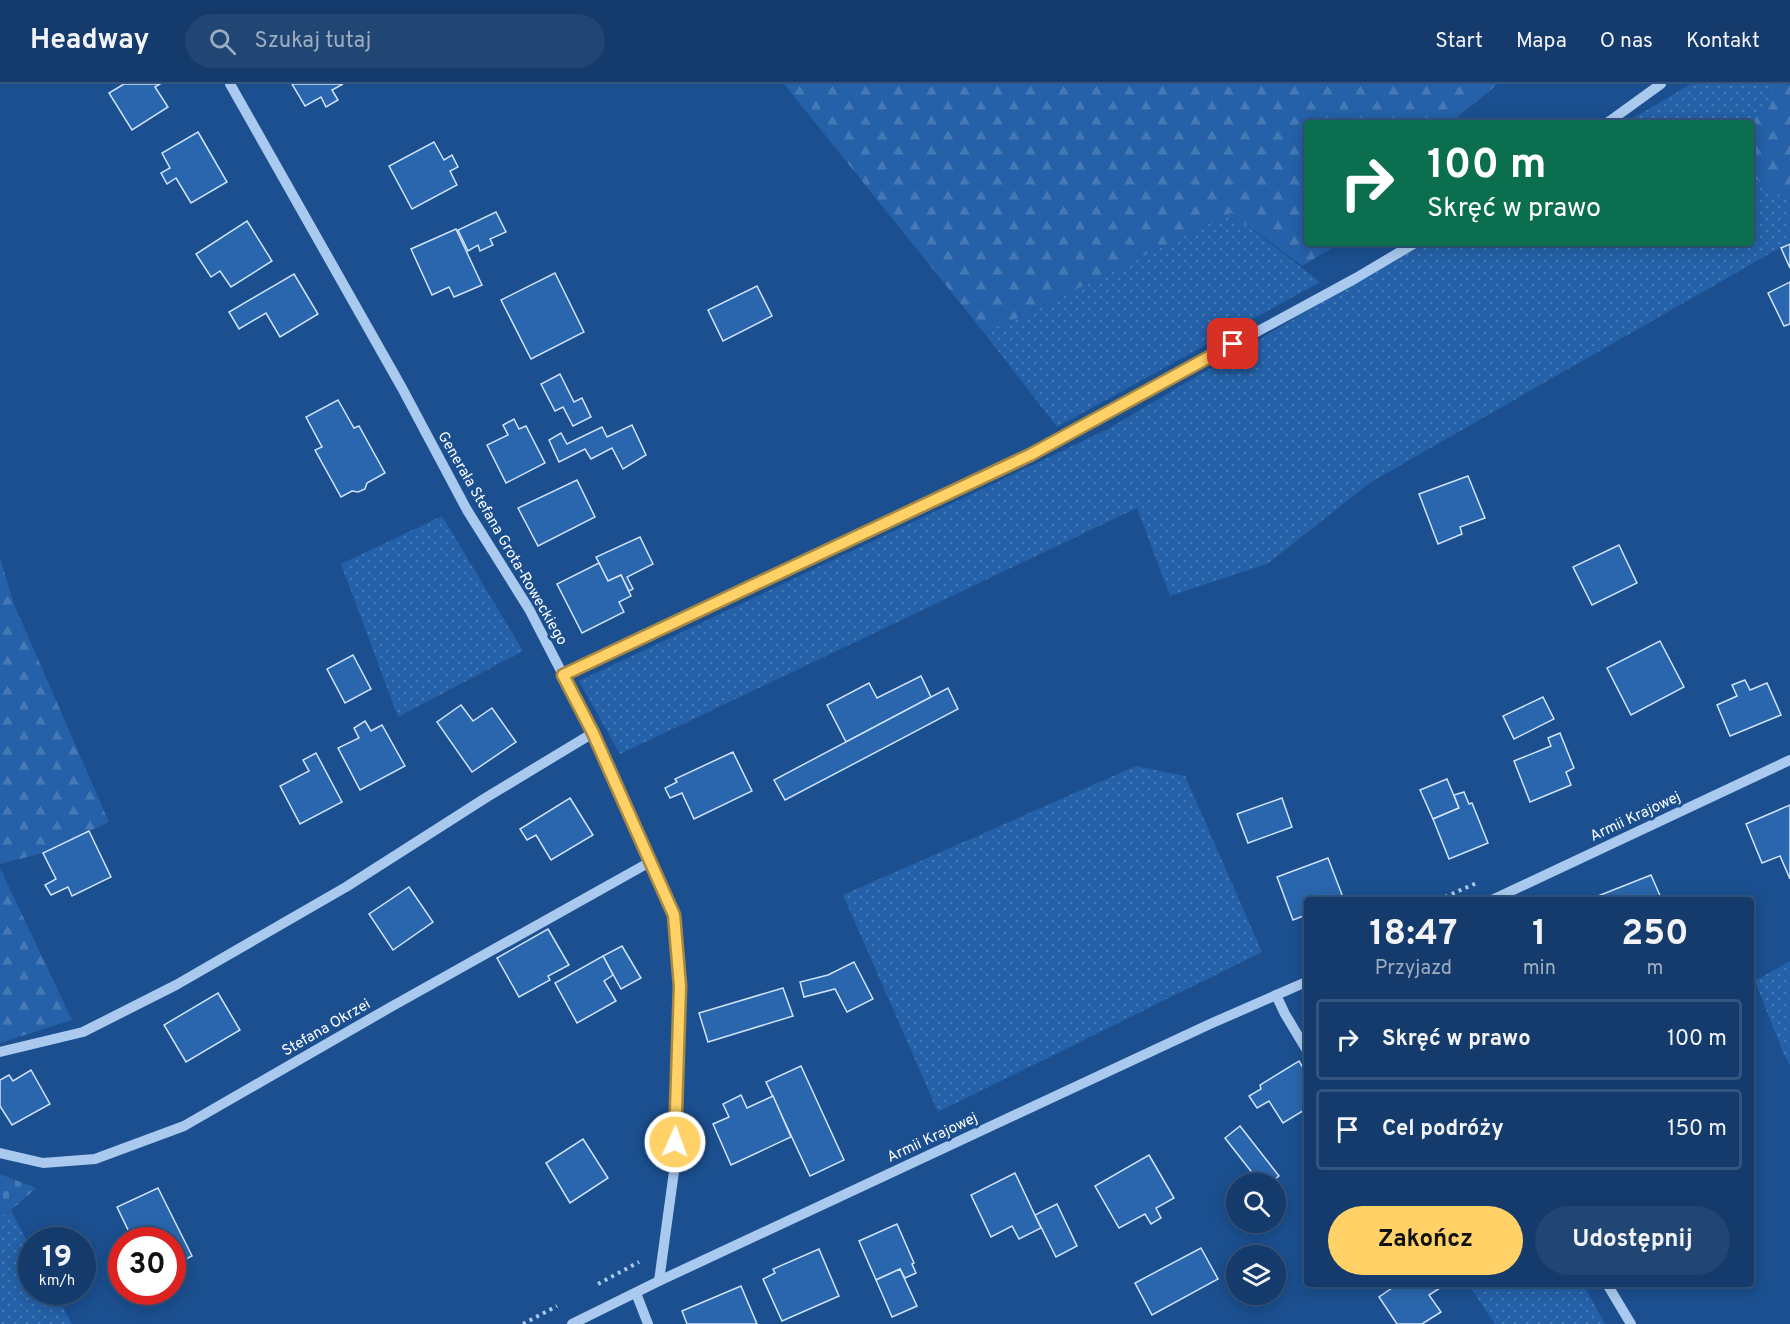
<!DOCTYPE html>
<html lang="pl">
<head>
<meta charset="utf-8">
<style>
	:root { --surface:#143b6b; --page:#214673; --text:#f1f3f6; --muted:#9dadc1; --line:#33557e; --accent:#ffd166 }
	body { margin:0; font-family:Overpass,sans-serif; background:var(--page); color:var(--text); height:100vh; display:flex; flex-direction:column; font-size:22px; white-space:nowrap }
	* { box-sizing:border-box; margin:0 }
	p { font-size:20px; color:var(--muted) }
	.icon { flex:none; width:33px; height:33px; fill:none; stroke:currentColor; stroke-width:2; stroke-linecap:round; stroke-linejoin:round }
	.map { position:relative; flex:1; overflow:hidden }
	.details { position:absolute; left:1304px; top:813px; width:450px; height:390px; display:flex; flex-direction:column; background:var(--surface); border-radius:6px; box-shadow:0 3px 15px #0003,0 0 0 2px var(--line) }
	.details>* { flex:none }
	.guide { position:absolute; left:1304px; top:36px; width:450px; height:126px; border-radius:6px; box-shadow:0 3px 15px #0003,0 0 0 2px var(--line); background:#0b6e4f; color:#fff; overflow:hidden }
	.controls { position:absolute; left:1226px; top:1089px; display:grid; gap:12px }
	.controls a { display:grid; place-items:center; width:60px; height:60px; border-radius:50%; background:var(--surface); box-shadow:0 3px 15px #0003,0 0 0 2px var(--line); font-size:30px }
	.speed { position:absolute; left:18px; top:1143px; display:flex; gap:12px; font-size:30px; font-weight:700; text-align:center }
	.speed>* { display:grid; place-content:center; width:78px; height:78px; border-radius:50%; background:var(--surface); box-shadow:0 3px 15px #0003,0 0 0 2px var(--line); line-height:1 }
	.speed small { font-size:15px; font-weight:400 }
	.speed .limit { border:9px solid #d22; background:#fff; color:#111 }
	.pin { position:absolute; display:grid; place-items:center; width:51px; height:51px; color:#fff; margin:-26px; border-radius:12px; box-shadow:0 3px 9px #0006 }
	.me { position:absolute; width:66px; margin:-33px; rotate:2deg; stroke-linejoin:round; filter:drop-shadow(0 0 4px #0008) }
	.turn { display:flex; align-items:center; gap:21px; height:126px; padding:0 24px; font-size:27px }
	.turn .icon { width:78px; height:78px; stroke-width:2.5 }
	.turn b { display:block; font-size:42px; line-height:51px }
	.eta { display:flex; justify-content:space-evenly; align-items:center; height:102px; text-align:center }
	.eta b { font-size:36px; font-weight:700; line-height:42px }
	.cta { display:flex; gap:12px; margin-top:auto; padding:12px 24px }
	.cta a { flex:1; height:69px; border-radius:36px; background:var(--accent); color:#111; font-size:24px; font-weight:700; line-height:69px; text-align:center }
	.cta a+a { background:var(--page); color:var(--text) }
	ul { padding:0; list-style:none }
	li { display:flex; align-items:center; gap:18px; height:81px; margin:0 12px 9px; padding:0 12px; border:3px solid var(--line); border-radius:6px }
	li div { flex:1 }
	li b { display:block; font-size:22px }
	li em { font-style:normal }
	header { display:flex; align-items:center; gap:36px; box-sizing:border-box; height:84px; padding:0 30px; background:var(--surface); border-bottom:2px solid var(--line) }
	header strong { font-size:28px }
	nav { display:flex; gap:33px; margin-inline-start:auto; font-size:21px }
	.search { width:420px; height:54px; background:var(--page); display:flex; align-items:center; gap:15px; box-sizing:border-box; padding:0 21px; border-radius:33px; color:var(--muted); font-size:22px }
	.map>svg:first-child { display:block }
	.grass { fill:url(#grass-dots) }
	.forest { fill:url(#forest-firs) }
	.cemetery { fill:url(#cemetery-stones) }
	.building { fill:#2a66ad; stroke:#cfe3fa; stroke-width:1.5 }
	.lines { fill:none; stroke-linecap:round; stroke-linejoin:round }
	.path { stroke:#a9c9ee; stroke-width:4; stroke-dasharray:3 4.5; stroke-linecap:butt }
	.minor { stroke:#a9c9ee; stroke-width:10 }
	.route-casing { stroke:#a68842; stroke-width:15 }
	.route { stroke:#ffd166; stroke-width:10 }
	.labels { text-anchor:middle; stroke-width:6; stroke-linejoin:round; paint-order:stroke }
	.street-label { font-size:15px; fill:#fff; stroke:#1b4f8f }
</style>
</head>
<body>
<header>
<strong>Headway</strong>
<div class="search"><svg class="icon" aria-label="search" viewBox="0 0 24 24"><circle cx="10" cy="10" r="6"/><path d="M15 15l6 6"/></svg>Szukaj tutaj</div>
<nav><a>Start</a><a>Mapa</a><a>O nas</a><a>Kontakt</a></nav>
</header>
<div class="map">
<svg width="1790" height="1240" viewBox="0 0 1790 1240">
	<defs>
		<pattern id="grass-dots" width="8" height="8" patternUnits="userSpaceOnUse" patternTransform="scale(1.5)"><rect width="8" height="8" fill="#2461a8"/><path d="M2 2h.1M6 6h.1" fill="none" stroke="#4579b5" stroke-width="1.8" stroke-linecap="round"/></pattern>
		<pattern id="forest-firs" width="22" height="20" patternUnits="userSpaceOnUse" patternTransform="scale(1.5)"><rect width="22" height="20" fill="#2461a8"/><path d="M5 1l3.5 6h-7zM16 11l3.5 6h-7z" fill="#4579b5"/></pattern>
		<pattern id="cemetery-stones" width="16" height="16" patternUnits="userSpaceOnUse" patternTransform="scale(1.5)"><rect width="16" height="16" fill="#2461a8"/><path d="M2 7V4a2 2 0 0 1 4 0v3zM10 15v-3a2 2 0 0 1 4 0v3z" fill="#4579b5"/></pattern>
	</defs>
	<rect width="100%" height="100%" fill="#1b4f8f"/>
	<!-- grass -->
	<g class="grass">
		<polygon points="1691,0 1779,0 1751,40 1625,39"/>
		<polygon points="1751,92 1790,118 1790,158 1371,398 1267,480 1170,512 1137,424 620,670 579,597 1106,346 1422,159 1750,159"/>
		<polygon points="1231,129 1320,198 1057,343 985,250"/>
		<polygon points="442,432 523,567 398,633 341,480"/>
		<polygon points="1136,682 1185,692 1262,868 938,1028 843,811"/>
		<polygon points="1790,877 1790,981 1784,971 1755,897"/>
		<polygon points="11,1126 31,1165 32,1208 54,1208 72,1240 0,1240 0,1133"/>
		<polygon points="1468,1200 1583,1200 1605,1240 1495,1240"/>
	</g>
	<!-- forest -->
	<g class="forest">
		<polygon points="784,0 1498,0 1456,34 1454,39 1306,39 1306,159 1340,159 1302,182 1231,129 985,250"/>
		<polygon points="1779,0 1790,0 1790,118 1751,92 1751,40"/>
		<polygon points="0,474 14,520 109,738 43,769 0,780"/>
		<polygon points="0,784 72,936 0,959"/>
	</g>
	<!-- cemetery -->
	<polygon class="cemetery" points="0,1090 36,1104 11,1126 0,1133"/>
	<!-- building -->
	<g class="building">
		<polygon points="124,0 160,0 155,3 168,23 132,46 109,9"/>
		<polygon points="292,0 343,0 332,6 338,16 326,23 321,13 305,22"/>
		<polygon points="198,48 227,98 191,119 176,94 167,100 161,89 170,84 162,69"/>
		<polygon points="434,58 444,76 452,71 458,83 450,87 457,101 412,125 389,82"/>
		<polygon points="496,128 506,148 490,155 493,161 480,167 478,161 468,167 458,146"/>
		<polygon points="247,137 272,177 231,203 220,187 211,193 196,170"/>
		<polygon points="456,145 482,201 454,213 449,203 432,211 411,165"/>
		<polygon points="1790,160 1790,184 1781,164"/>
		<polygon points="555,189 584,248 531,275 501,216"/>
		<polygon points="294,190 318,230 280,253 266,229 239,245 229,228"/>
		<polygon points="1790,198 1790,240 1784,242 1768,209"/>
		<polygon points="757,202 772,232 723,257 708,226"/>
		<polygon points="560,290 574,318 582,314 591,333 573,342 563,323 555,327 541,300"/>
		<polygon points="338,316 354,344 359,342 385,389 367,399 365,405 358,408 352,407 341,413 315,366 322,363 306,333"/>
		<polygon points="514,335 519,345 526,342 545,379 506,399 487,361 508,351 503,341"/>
		<polygon points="632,341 646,371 623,385 612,364 591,375 585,365 559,378 549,356 561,349 567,360 602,343 607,353"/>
		<polygon points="1468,392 1485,434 1460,443 1462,450 1438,460 1419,410"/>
		<polygon points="577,396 595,433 538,462 518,424"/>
		<polygon points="640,453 653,480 627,493 633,505 629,507 621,491 608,497 596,473"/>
		<polygon points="1619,461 1637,499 1592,521 1573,483"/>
		<polygon points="599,479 608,497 621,491 631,512 619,518 624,528 582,549 557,500"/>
		<polygon points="1660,557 1684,603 1631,631 1607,584"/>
		<polygon points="353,571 371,605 345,619 327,585"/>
		<polygon points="921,592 931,613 846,658 827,621 869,599 877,614"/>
		<polygon points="1745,596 1750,606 1767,599 1781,631 1730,652 1717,621 1737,612 1732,601"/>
		<polygon points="948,604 958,625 785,716 774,696"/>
		<polygon points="1543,613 1554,635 1514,655 1503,632"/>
		<polygon points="461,621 473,637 492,624 516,658 472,688 437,638"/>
		<polygon points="365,637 371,647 382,641 405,682 360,706 338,664 359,654 354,644"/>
		<polygon points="1560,649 1574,684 1566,688 1571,701 1530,718 1514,677 1551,662 1548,654"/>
		<polygon points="733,668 752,707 694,735 682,709 670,714 665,704 677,698 675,695"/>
		<polygon points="316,669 342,718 300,740 280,702 309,687 303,676"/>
		<polygon points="1447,695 1459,724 1433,735 1420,706"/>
		<polygon points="1464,708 1469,720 1472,719 1488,759 1449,775 1433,735 1459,724 1454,711"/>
		<polygon points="570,714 593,751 551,776 536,751 527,756 520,745"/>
		<polygon points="1282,714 1292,743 1248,759 1237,730"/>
		<polygon points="1790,721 1790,795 1780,772 1762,779 1746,740"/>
		<polygon points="89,747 111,793 72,812 68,803 51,811 45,801 56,795 43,769"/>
		<polygon points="1328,774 1344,816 1306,816 1306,831 1293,836 1277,793"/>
		<polygon points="1651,791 1662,816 1594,816 1593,814"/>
		<polygon points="409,803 433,838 393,866 369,830"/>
		<polygon points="548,845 569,881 548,892 550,896 519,913 497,874"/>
		<polygon points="622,862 641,894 621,905 603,872"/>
		<polygon points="603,872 613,891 604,897 616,917 577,939 555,899"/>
		<polygon points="854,878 873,915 847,928 835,905 804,913 800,898 828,891"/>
		<polygon points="783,904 793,932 708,958 699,929"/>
		<polygon points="218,909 240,946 186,978 164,941"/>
		<polygon points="1299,977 1306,989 1306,1025 1283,1039 1269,1017 1257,1024 1249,1012 1261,1005 1260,1001"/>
		<polygon points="801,982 844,1076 810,1092 766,998"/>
		<polygon points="31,986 50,1020 12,1041 0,1022 0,996 9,991 13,997"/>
		<polygon points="741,1011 747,1024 773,1012 791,1053 731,1081 713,1040 729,1033 723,1020"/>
		<polygon points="1240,1042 1279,1092 1269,1100 1261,1100 1225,1054"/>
		<polygon points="583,1055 608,1094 570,1119 546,1079"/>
		<polygon points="1149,1071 1174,1114 1156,1124 1161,1134 1151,1140 1145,1130 1119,1144 1095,1102"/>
		<polygon points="1015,1089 1041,1144 1019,1155 1012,1142 991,1153 971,1111"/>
		<polygon points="158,1104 192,1172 172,1182 172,1156 133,1156 117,1123"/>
		<polygon points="1057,1120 1077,1162 1056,1173 1035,1131"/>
		<polygon points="897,1140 914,1179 912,1180 916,1189 905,1194 900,1185 876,1196 859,1157"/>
		<polygon points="1201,1164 1218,1195 1152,1231 1135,1199"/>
		<polygon points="819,1165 839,1212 782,1237 763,1195 775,1189 773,1185"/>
		<polygon points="900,1185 917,1222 892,1233 876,1196"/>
		<polygon points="1398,1200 1437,1200 1440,1204 1429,1211 1441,1228 1422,1240 1397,1240 1379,1213"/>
		<polygon points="741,1202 757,1240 687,1240 682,1227"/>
	</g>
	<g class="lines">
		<!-- path -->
		<g class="path">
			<polyline points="1438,816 1479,798"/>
			<polyline points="598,1200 639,1178"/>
			<polyline points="523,1240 557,1222"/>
		</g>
		<!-- minor -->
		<g class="minor">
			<polyline points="230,0 402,304 467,426 529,525 593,649 674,831 680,902 675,1080 659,1197"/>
			<polyline points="1607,39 1661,0"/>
			<polyline points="563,591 1030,371 1356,194 1415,159"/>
			<polyline points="1492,816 1790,676"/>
			<polyline points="1276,911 1285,930 1306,965"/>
			<polyline points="0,968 83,948 176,901 346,803 487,713 593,649"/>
			<polyline points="0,1069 43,1079 95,1075 184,1042 389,924 650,778"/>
			<polyline points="1607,1200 1631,1240"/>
			<polyline points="636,1209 648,1240"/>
			<polyline points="572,1240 659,1197 1210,940 1306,898"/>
		</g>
	</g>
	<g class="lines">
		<defs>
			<polyline id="route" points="675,1058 680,902 674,831 593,649 563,591 1030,371 1233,260"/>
		</defs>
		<!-- route casing -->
		<use href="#route" class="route-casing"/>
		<!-- route -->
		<use href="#route" class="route"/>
	</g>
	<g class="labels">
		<!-- street labels -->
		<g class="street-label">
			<text transform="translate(503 454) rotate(60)" y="5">Generała Stefana Grota-Roweckiego</text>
			<text transform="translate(1635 732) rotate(-25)" y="5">Armii Krajowej</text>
			<text transform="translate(326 943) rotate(-30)" y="5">Stefana Okrzei</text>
			<text transform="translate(932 1053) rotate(-25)" y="5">Armii Krajowej</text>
		</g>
	</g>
</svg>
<div class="controls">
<a><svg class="icon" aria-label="search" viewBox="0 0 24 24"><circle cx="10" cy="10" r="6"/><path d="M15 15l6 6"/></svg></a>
<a><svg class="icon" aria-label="layers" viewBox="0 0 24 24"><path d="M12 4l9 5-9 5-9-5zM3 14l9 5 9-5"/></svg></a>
</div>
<div class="speed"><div>19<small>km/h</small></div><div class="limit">30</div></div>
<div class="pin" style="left:1233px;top:260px;background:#d93025"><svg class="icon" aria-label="arrive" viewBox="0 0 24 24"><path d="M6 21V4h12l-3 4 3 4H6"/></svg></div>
<svg class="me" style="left:675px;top:1058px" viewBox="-20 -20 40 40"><circle r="17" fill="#ffd166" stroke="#fff" stroke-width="3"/><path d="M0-11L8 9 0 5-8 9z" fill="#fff"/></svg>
<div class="guide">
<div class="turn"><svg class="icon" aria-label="right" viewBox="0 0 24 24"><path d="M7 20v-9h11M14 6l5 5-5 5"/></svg><div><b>100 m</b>Skręć w prawo</div></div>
</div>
<section class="details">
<div class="eta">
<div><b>18:47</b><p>Przyjazd</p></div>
<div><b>1</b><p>min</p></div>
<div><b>250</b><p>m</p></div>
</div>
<ul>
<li><svg class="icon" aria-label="right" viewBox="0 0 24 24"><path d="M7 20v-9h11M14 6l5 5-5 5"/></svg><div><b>Skręć w prawo</b></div><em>100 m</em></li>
<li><svg class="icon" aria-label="arrive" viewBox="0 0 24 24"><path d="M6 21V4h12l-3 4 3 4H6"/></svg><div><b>Cel podróży</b></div><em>150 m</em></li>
</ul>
<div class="cta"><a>Zakończ</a><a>Udostępnij</a></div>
</section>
</div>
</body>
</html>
